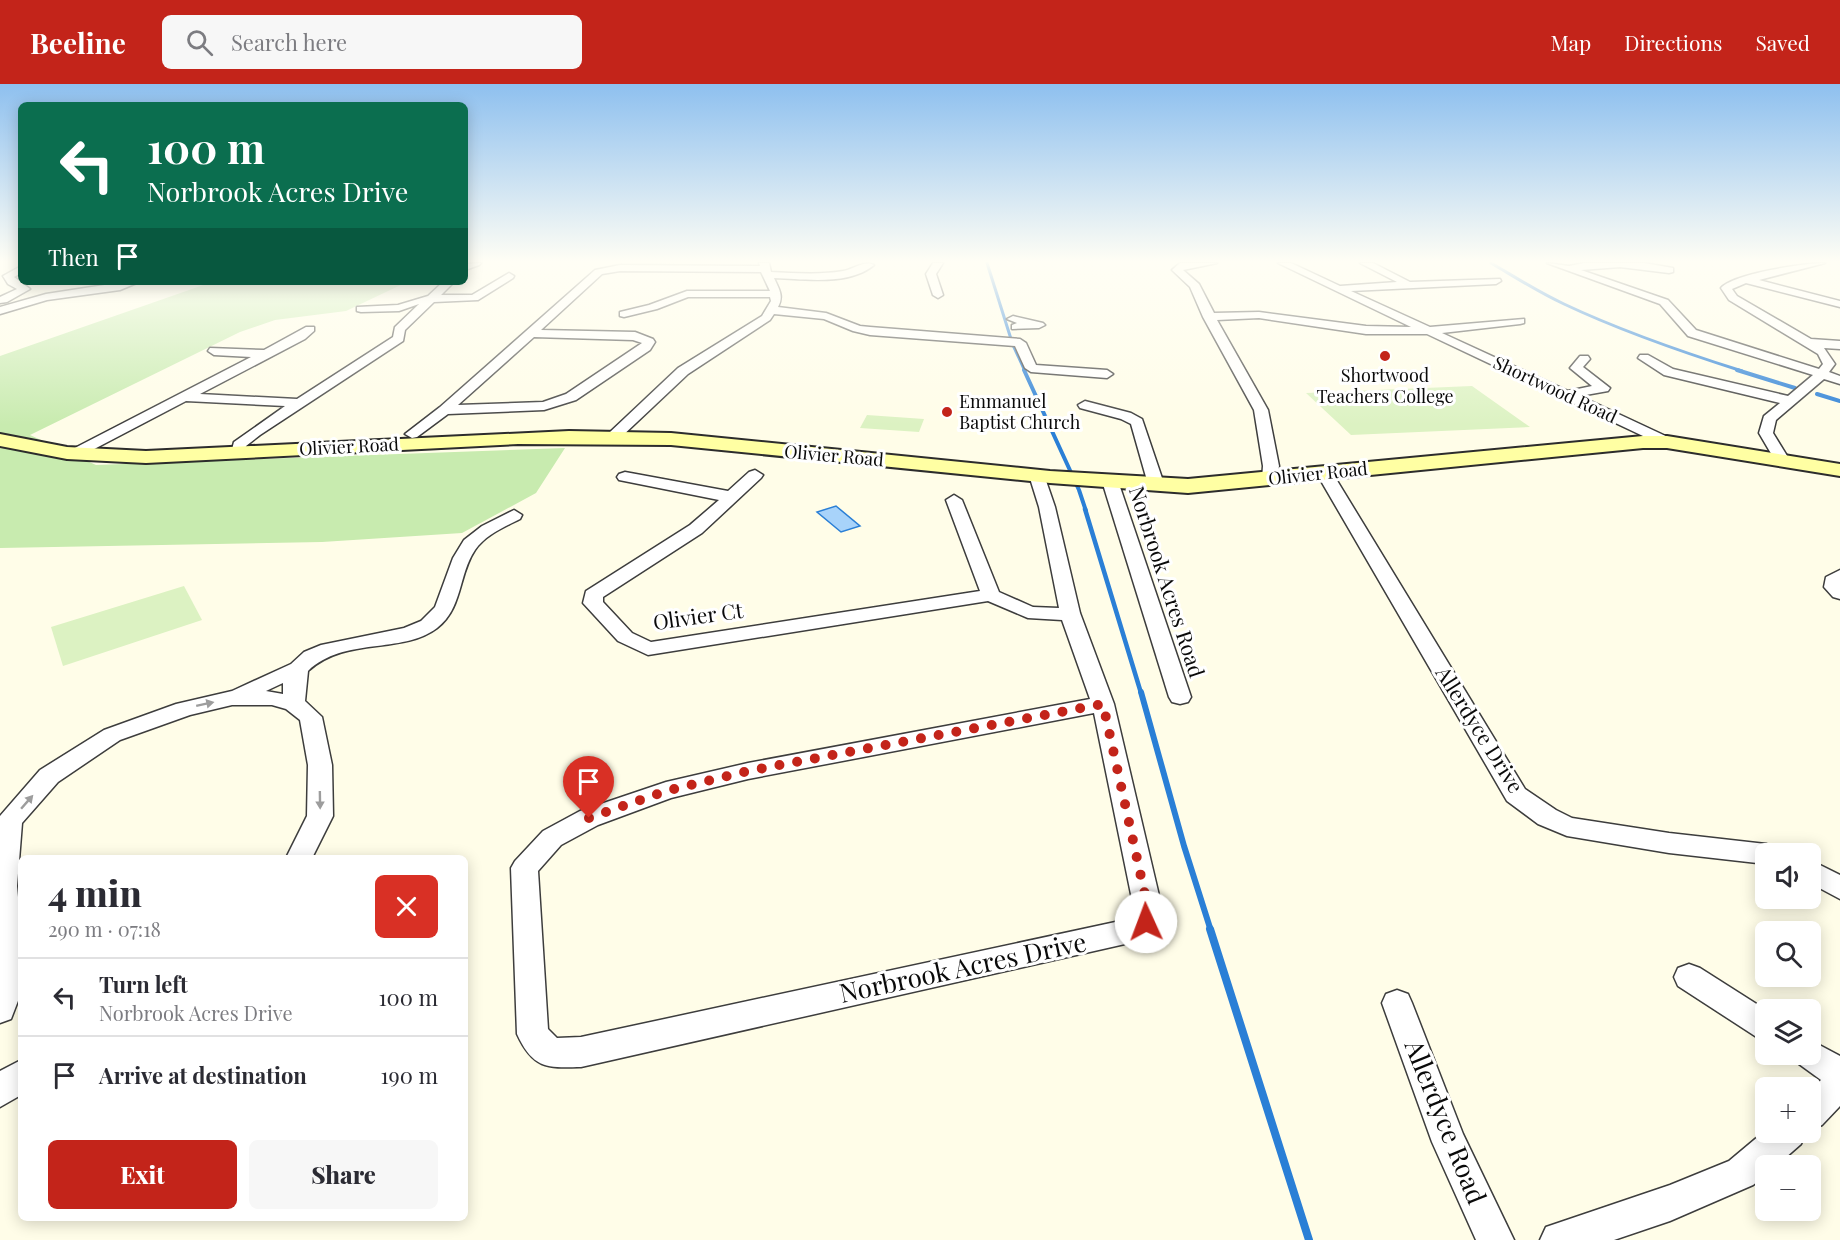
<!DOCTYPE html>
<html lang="en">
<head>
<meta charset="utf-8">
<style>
	:root { --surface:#fff; --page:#f7f7f7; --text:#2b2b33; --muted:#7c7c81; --line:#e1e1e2; --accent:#c3241a }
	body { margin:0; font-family:"Playfair Display",serif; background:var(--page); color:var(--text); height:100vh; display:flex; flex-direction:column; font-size:22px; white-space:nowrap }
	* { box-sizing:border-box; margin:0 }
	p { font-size:20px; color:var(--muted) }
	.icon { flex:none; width:33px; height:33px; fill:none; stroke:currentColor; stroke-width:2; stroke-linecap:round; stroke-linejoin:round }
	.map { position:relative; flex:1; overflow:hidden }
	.panel { position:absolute; left:18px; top:771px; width:450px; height:366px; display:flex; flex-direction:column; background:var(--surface); border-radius:9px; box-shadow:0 3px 15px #0003 }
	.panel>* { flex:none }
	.hud { position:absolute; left:18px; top:18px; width:450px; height:183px; border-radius:9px; box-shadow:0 3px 15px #0003; background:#0b6e4f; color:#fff; overflow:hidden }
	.buttons { position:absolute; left:1755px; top:759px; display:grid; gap:12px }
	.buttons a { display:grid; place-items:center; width:66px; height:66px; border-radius:9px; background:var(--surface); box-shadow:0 3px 15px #0003; font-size:30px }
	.pin { position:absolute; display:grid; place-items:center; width:51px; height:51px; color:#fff; margin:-62px -26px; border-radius:50% 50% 50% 0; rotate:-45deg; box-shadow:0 0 6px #0007 }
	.pin .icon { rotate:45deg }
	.me { position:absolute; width:66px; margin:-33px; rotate:358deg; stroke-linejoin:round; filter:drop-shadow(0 0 4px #0008) }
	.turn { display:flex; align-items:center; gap:21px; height:126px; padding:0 30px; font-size:27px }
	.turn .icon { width:78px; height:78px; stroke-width:2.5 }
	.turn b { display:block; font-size:42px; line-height:51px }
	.then { display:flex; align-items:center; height:57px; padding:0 30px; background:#0003; gap:12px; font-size:22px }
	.round { display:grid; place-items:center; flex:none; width:63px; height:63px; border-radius:9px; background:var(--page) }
	.overview { display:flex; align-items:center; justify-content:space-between; height:102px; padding:0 30px }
	h1 { font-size:36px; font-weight:800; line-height:45px }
	.primary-button { display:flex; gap:12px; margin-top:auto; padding:12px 30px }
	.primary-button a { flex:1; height:69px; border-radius:9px; background:var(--accent); color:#fff; font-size:24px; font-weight:800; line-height:69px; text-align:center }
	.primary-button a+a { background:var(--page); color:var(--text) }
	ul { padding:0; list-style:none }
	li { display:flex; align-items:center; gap:18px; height:78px; padding:0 30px; border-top:2px solid var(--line) }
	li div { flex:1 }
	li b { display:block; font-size:22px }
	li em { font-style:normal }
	header { display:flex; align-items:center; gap:36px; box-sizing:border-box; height:84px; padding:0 30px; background:var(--accent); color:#fff }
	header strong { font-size:28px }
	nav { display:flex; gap:33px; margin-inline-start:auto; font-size:21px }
	.search { width:420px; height:54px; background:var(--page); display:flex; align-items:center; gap:15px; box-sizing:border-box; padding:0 21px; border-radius:9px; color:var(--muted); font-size:22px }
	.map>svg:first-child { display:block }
	.green { fill:#c8ebaf }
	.pitch { fill:#dcf2c2 }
	.water { fill:#a8d3fa; stroke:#2a7fd6; stroke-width:1.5 }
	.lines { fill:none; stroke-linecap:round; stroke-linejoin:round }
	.stream-far4 { stroke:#2a7fd6; stroke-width:3 }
	.stream-far3 { stroke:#2a7fd6; stroke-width:4 }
	.stream-far2 { stroke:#2a7fd6; stroke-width:4.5 }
	.stream-far1 { stroke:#2a7fd6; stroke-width:6 }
	.stream { stroke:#2a7fd6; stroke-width:8 }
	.minor-casing { stroke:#3d3d3d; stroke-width:3 }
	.secondary-casing { stroke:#2c2c2c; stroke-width:4 }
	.minor { fill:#fff; fill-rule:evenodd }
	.secondary { fill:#ffffa3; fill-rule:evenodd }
	.oneway { fill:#9d9d9d }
	.route { stroke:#c3241a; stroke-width:10; stroke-dasharray:0 18 }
	.poi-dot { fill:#c3241a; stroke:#fff; stroke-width:2 }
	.labels { text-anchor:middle; stroke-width:6; stroke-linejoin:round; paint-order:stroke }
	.far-poi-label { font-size:18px; fill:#0a0a0a; stroke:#fff }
	.far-street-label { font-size:18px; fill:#0a0a0a; stroke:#fff }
	.street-label { font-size:21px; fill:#0a0a0a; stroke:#fff }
	.near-street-label { font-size:26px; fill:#0a0a0a; stroke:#fff }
</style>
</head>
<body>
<header>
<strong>Beeline</strong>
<div class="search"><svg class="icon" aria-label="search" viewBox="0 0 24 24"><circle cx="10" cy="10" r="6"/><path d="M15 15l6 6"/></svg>Search here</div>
<nav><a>Map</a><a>Directions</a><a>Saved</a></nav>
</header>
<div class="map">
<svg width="1840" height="1156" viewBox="0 0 1840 1156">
	<rect width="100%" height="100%" fill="#fffde8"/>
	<!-- green -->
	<polygon class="green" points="212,198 407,198 346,227 275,236 240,248 30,351 96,381 565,364 536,409 462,449 322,458 0,464 0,272"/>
	<!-- pitch -->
	<g class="pitch">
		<polygon points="1472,302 1530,343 1351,351 1306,309"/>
		<polygon points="867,331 924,335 919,348 860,344"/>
		<polygon points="184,502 202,536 63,582 51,543"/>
	</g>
	<!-- water -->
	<polygon class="water" points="836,422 860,442 841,448 817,428"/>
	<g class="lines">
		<!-- stream-far4 -->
		<g class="stream-far4">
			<polyline points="987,179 1011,255"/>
			<path d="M1491,179C1515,193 1538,208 1564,220C1621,247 1682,268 1742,287"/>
			<polyline points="1013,261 1025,287"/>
		</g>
		<!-- stream-far3 -->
		<g class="stream-far3">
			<polyline points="1024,286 1079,406 1086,427"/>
			<polyline points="1737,286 1795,304"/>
			<polyline points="1817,310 1840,317"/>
		</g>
		<!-- stream-far2 -->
		<polyline class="stream-far2" points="1085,425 1141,609"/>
		<!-- stream-far1 -->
		<polyline class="stream-far1" points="1141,608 1184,762 1211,847"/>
		<!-- stream -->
		<polyline class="stream" points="1210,845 1309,1156"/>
		<defs>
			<g id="minor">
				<polygon points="481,179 479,181 465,186 465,180"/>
				<path d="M759,179H769L771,188C795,189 819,191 843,187C854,185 864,176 874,181C849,202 804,195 774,194C779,205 784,212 778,223L826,229L860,242L870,243L1020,255L1026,259L1036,281L1107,286L1113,290L1107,294L1031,288L1025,284L1015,262L870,251L853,247L824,235L774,230L770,236L688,290L619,355L614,356L607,352L609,349L678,284L762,232L771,217L770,213H688L657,225L624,233L620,232V228L649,221L687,207H770L761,188L620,187L602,190L541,246L635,248L653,255L655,258L650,266L576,316L544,326L448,330L417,353L412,354L405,350L440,323L595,186L620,181L760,182ZM534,253L633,256L642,259L566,310L543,318L458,321Z"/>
				<polygon points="933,179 943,179 936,190 943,211 938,214 933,211 926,190"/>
				<polygon points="1180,179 1217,179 1183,186 1199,200 1214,229 1259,228 1366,242 1411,243 1278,179 1291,179 1340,202 1397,198 1360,179 1373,179 1410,198 1500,195 1501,197 1496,200 1351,207 1430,243 1524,235 1524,239 1520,240 1442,249 1568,307 1592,302 1570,284 1580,272 1588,272 1590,275 1583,283 1610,304 1608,307 1580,312 1672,355 1674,358 1672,361 1662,361 1427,250 1366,250 1259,234 1217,236 1268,326 1279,382 1276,398 1264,398 1262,395 1263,382 1254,326 1203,233 1190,203 1172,186"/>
				<path d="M1547,179L1569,182L1584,179H1644L1673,184V188L1669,189L1620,183L1581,186L1668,216L1696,246L1819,285L1823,280L1818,270L1729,216L1721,204C1733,190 1804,179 1825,179L1759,196L1840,217V223L1746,199L1732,205L1737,212L1811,255L1840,257V265L1824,264L1835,280L1829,288L1840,292V300L1824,295L1776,336L1773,349L1789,375L1786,378H1776L1759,349L1764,332L1780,319L1664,291L1638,274L1640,271H1648L1673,285L1788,312L1813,291L1688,252L1660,220Z"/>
				<polygon points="21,182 21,189 14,193 30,205 7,218 0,219 0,213 17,205 8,200 3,192"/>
				<polygon points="509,189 514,192 513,194 478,216 434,218 405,246 403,257 260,351 246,362 244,372 234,372 231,369 234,358 285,322 186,317 79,373 74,375 66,370 69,367 251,273 214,271 208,267 210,264 264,266 306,243 314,243 314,247 305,255 200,310 297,315 393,253 395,243 419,220 399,227 361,228 357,227 357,223 398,221 428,212 443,198 454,198 441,211 472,211"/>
				<polygon points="124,198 139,198 120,206 47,216 0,230 0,223 46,210"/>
				<polygon points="1013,232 1043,239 1045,241 1039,244 1012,245 1012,241 1017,239 1007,235"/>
				<polygon points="1085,317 1131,329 1142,335 1164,400 1162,403 1156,405 1148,400 1131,340 1121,335 1080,324 1078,321"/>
				<polygon points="1325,385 1333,390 1525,705 1556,726 1572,734 1669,749 1766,760 1775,763 1779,770 1766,770 1766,780 1669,769 1567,752 1538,740 1507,717 1317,390"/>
				<path d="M755,386L763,391L761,394L702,449L603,513V518L632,549L651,558L980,507L946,416L954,411L962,416L999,508L1033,523L1059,524L1039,423L1029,391L1037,386L1043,388L1055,423L1080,529L1114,620L1161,820C1160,849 1151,851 1125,860L581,983C547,984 533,985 517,950L511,784L515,777L543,747L580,727L666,698L748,679L1090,615L1062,536L1028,534L988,517L648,571L618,557L583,519L586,507L690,441L719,416L619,396L617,393L619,390L625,388L728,407L749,388ZM1094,629L1133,820L1132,832L1120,837L581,953L557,954L548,945L538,787L561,761L598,741L671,714L748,695Z"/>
				<polygon points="1110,392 1118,397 1191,613 1188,618 1180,620 1172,618 1169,613 1102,397"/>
				<path d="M514,426L522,431L520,435C504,443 485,451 475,466C458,491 463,524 437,544C401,571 345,552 308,587L305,617L322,633L332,681L333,732L312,774H286L307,732L308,681L300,636L286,625L272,621H232L190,631L120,656L58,698L22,739L17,802L21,846V909L11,935L0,939V732L40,686L104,646L176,620L232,607L291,580L304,568L321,561L404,544L421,537L435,523L453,474L464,456L482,442ZM283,599V610L266,607Z"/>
				<polygon points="1840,486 1840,515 1833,513 1824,503 1826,493"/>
				<polygon points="1810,776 1840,791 1840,815 1810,799"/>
				<polygon points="1689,880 1700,884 1766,926 1766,956 1755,952 1678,902 1674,893 1678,884"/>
				<polygon points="1397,906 1408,910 1412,919 1463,1050 1514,1156 1476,1156 1432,1058 1382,919 1386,910"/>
				<polygon points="1810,956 1840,972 1840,1022 1822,1041 1810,1046 1810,1006 1821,996 1799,980 1794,970 1810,970"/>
				<polygon points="21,976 21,1011 0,1023 0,987"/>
				<polygon points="1766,1046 1766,1048 1806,1048 1801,1060 1776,1082 1766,1082 1766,1091 1753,1101 1670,1137 1614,1156 1540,1156 1546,1143 1670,1101 1729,1077"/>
			</g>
			<polygon id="secondary" points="569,347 671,349 1050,387 1188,395 1643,352 1667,352 1840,380 1840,392 1667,364 1643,364 1188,409 1050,399 671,361 518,360 146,379 67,375 0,362 0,350 67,363 146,367"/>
		</defs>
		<!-- minor casing -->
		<use href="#minor" class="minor-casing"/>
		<!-- secondary casing -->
		<use href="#secondary" class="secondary-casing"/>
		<!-- minor -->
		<use href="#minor" class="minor"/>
		<!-- secondary -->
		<use href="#secondary" class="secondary"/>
	</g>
	<!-- one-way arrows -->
	<defs><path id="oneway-solid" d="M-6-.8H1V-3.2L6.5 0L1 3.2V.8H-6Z" transform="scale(1.5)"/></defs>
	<g class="oneway">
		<use href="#oneway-solid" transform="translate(205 620) rotate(-12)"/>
		<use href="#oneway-solid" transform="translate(320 716) rotate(89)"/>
		<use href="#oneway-solid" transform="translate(27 718) rotate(-49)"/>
	</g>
	<!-- sky -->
	<linearGradient id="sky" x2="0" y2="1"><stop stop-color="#8ec0ef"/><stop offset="0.52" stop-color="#fffef5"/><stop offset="1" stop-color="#fffef5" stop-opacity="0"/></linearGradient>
	<rect width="1840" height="341" fill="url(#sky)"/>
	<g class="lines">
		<!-- route -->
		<polyline class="route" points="589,734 666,707 748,687 1103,620 1147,820 1146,838"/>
	</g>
	<!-- markers -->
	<g class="poi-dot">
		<circle cx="1385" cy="272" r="6"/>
		<circle cx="947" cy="328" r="6"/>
	</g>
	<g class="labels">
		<!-- far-poi labels -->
		<g class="far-poi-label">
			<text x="1385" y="298">Shortwood<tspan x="1385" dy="21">Teachers College</tspan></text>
			<text x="959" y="324" text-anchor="start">Emmanuel<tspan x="959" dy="21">Baptist Church</tspan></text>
		</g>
		<!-- far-street labels -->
		<g class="far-street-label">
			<text transform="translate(1555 306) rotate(25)" y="6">Shortwood Road</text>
			<text transform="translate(349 363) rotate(-3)" y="6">Olivier Road</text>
			<text transform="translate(834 372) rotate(5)" y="6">Olivier Road</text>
			<text transform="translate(1318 390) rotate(-6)" y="6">Olivier Road</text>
		</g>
		<!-- street labels -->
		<g class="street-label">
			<text transform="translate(1166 498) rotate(72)" y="7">Norbrook Acres Road</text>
			<text transform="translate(698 533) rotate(-8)" y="7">Olivier Ct</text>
			<text transform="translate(1479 646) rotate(58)" y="7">Allerdyce Drive</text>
		</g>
		<!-- near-street labels -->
		<g class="near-street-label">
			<text transform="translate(963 884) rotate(-12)" y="9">Norbrook Acres Drive</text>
			<text transform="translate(1445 1038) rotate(68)" y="9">Allerdyce Road</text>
		</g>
	</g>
</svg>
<div class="buttons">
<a><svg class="icon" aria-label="sound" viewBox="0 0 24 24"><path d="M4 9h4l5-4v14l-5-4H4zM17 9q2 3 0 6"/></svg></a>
<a><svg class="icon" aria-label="search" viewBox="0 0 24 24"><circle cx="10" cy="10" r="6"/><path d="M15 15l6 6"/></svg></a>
<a><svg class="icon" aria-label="layers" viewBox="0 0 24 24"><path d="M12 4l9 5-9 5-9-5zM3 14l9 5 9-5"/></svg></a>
<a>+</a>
<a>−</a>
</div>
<div class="pin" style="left:589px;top:734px;background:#d93025"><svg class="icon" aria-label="arrive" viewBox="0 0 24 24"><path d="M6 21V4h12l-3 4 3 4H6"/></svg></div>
<svg class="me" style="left:1146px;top:838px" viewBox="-20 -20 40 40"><circle r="19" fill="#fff"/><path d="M0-13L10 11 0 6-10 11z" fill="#c3241a"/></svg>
<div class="hud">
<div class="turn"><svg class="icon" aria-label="left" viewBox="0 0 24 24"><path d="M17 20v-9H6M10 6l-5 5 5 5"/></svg><div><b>100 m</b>Norbrook Acres Drive</div></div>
<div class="then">Then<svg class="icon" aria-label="arrive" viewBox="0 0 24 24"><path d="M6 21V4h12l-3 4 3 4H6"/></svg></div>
</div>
<section class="panel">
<div class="overview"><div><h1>4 min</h1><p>290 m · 07:18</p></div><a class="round" style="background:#d93025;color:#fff"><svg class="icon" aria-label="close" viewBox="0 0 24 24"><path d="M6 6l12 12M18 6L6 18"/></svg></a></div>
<ul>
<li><svg class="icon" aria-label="left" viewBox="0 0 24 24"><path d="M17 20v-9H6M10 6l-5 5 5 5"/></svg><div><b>Turn left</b><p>Norbrook Acres Drive</p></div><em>100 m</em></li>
<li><svg class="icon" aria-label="arrive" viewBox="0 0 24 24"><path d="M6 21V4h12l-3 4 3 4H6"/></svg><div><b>Arrive at destination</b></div><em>190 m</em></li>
</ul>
<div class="primary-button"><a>Exit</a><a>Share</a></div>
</section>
</div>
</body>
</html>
